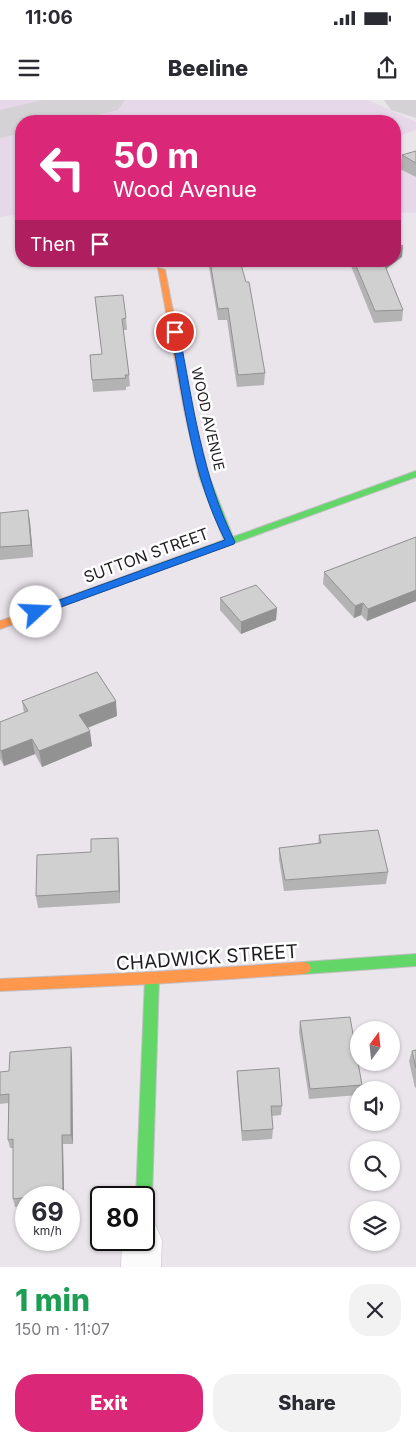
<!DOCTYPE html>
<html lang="en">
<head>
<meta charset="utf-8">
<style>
	:root { --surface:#fff; --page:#f2f2f3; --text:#2b2b33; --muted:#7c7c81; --accent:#db2777 }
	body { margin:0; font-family:Inter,sans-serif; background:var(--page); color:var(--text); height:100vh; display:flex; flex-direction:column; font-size:19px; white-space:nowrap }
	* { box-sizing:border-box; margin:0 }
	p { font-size:16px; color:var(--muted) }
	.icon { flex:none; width:28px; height:28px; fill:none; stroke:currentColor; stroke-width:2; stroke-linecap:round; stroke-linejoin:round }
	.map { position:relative; height:1167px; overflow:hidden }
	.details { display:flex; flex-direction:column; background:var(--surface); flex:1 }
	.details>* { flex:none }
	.hud { position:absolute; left:15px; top:15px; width:386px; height:152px; border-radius:20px; box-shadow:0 1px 4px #0004; background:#db2777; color:#fff; overflow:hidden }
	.needle { width:32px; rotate:15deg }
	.fabs { position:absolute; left:350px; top:921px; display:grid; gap:10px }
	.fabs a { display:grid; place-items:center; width:50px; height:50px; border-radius:50%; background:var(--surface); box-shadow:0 1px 4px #0004; font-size:25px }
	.speed { position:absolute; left:15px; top:1086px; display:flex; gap:10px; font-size:25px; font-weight:700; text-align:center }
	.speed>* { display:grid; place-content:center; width:65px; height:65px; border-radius:50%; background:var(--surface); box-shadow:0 1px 4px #0004; line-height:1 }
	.speed small { font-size:12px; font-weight:400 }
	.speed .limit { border:2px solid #111; border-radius:8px; background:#fff; color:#111 }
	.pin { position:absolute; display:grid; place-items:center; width:42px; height:42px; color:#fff; margin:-21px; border:2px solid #fff; border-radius:50%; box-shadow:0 1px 5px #0007 }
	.me { position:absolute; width:55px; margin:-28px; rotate:70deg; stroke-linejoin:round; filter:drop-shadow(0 0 4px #0008) }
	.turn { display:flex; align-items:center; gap:18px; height:105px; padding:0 15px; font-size:22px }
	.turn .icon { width:65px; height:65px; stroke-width:2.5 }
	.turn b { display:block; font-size:35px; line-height:42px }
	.then { display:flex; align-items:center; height:48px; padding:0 15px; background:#0003; gap:10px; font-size:19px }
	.round { display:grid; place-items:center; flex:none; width:52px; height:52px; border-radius:20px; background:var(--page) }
	.summary { display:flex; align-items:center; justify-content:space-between; height:85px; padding:0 15px }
	h1 { font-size:30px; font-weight:800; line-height:38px; color:#1e9e55 }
	.action { display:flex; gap:10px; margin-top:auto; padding:10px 15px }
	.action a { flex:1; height:58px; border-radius:20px; background:var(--accent); color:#fff; font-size:20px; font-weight:800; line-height:58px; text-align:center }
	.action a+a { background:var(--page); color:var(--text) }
	.status { display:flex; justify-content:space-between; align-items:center; height:35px; padding:0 25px; background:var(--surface); direction:ltr }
	.status svg { height:14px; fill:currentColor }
	header { display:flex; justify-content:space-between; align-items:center; height:65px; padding:0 15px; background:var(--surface); font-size:22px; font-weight:800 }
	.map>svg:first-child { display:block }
	.green { fill:#e6d7e9 }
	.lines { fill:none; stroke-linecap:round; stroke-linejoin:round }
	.taxiway { fill:#d4d2d5; fill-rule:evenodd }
	.street-casing { stroke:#c2bec3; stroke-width:1 }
	.fast-casing { stroke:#c2bec3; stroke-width:2 }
	.slow-casing { stroke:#c2bec3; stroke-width:2 }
	.street { fill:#fcfbfc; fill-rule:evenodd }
	.fast { fill:#63d668; fill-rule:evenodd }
	.slow { fill:#ff974d; fill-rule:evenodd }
	.wall { fill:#b3b3b4 }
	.shaded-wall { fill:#929292 }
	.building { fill:#d0d0d1; stroke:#929292 }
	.route { fill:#1a73e8; stroke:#114b97 }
	.labels { text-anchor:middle; stroke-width:5; stroke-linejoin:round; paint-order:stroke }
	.far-street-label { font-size:14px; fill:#211e22; stroke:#fff }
	.street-label { font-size:16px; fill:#211e22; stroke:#fff }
	.near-street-label { font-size:19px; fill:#211e22; stroke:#fff }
</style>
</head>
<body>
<div class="status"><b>11:06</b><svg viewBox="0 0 49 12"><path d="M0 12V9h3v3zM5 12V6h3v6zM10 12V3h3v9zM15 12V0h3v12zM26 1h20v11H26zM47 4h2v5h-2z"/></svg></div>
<header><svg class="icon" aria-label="menu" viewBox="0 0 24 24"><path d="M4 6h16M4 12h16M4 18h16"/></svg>Beeline<svg class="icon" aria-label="share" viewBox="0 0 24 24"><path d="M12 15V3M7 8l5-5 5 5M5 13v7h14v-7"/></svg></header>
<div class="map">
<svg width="416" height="1167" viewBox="0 0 416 1167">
	<rect width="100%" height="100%" fill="#eae5eb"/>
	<!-- green -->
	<g class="green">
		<polygon points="0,0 73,0 0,17"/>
		<polygon points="124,0 368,0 416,22 416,30 395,37 395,21 36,21"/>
		<polygon points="21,25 21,114 0,117 0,30"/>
		<polygon points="400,69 416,77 416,113 395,112 395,71"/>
	</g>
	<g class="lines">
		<!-- taxiway -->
		<g class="taxiway">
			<polygon points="42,0 125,0 118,10 71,21 21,21 21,33 0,38 0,10"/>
			<polygon points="384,0 416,0 416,18 391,10"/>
		</g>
		<defs>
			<polygon id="street" points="144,1121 156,1126 162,1140 161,1167 121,1167 122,1140 144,1140"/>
			<g id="fast">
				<polygon points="416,371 416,377 149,474 141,474 140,472 141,470 224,440 199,376 201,374 207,374 209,376 233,437"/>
				<polygon points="416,854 416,866 304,874 299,872 297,868 299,864 304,862"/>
				<polygon points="152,872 157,874 159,878 152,1098 150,1104 144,1106 144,1098 136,1098 145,878 147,874"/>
			</g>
			<g id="slow">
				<polygon points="158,168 165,170 192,309 209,376 204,379 199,376 184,309"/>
				<polygon points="145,469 150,472 149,474 0,529 0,521"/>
				<polygon points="304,862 309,864 311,868 309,872 304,874 152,884 0,891 0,879 152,872"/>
			</g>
		</defs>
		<!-- street casing -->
		<use href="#street" class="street-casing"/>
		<!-- fast casing -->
		<use href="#fast" class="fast-casing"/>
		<!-- slow casing -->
		<use href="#slow" class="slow-casing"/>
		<!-- street -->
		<use href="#street" class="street"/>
		<!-- fast -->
		<use href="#fast" class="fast"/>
		<!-- slow -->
		<use href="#slow" class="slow"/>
	</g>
	<!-- wall -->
	<g class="wall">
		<polygon points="416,51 416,77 400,69 402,55"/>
		<polygon points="402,157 386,168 403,210 402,221 374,223 349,161 395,161"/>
		<polygon points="208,161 240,161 265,273 264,285 237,287 227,220 218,220"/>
		<polygon points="95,197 126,218 127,230 123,230 129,275 130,286 126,287 126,290 93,292 90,255 102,254"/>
		<polygon points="0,413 30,422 33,457 0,460"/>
		<polygon points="416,437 416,501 367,521 361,515 354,518 323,484 324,472"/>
		<polygon points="220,498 277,508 276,520 241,534 220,510"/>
		<polygon points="22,601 117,616 88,628 92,646 42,667 35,654 4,666 0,659 0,622 24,613"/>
		<polygon points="319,735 388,772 386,784 284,791 279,759 279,748 318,744"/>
		<polygon points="119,749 120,803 38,808 36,796 91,752"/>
		<polygon points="300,921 362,985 361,990 359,990 359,995 309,999 299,932"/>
		<polygon points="71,947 72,957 73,1044 63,1044 64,1098 26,1098 26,1106 15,1107 13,1099 13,1048 10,1048 8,1040 8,1003 0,1004 0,972 9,971"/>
		<polygon points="416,950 416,987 415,988 409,961 412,951"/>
		<polygon points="237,971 282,1006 281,1015 272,1016 273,1029 272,1039 242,1041 237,981"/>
	</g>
	<!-- shaded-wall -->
	<g class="shaded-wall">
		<polygon points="403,146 402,157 382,172 383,161 395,161 395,152"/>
		<polygon points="28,410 30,422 33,457 31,445"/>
		<polygon points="416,490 416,501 367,521 368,509"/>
		<polygon points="363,503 361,515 354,518 355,506"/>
		<polygon points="277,508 276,520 241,534 241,522"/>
		<polygon points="116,601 117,616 81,630 79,615"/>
		<polygon points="90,631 92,646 42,667 39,651"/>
		<polygon points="32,639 35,654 4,666 1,651"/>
		<polygon points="118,738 119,749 120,803 119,791"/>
		<polygon points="71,947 72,957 73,1044 71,1035"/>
		<polygon points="62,1035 63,1044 64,1098 63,1093"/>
	</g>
	<!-- building -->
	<g class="building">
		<polygon points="416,51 416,63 402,55"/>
		<polygon points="395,143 403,146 395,152"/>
		<polygon points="210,161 240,161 246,182 249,182 265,273 238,275 228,208 218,209"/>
		<polygon points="354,161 383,161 403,210 375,211"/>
		<polygon points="123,195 126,218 122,219 129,275 125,275 126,278 92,280 90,255 102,254 95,197"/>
		<polygon points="28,410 31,445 0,447 0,413"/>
		<polygon points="416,437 416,490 368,509 363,503 355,506 324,472"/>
		<polygon points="256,485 277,508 241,522 220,498"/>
		<polygon points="97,572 116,601 79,615 90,631 39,651 32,639 1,651 0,649 0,622 28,611 22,601"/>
		<polygon points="378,730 388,772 285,780 279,748 321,743 319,735"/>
		<polygon points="118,738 119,791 36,796 37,755 91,752 91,739"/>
		<polygon points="350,917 362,985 310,989 300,921"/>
		<polygon points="71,947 71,1035 62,1035 63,1093 13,1099 13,1039 8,1040 9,994 0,995 0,972 9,971 10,952"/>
		<polygon points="416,950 416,968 412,951"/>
		<polygon points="279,968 282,1006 271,1006 273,1029 242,1031 237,971"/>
	</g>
	<!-- route -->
	<path class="route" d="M172,230L179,232C193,303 202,377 235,442L234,444L39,515H32L30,512L32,510L225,440C192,376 184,302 171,232Z"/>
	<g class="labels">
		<!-- far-street labels -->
		<g class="far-street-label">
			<text transform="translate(208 319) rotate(77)" y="5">WOOD AVENUE</text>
		</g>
		<!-- street labels -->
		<g class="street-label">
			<text transform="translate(146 455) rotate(-20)" y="6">SUTTON STREET</text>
		</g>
		<!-- near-street labels -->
		<g class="near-street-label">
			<text transform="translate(207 857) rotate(-4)" y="7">CHADWICK STREET</text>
		</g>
	</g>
</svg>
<div class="fabs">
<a><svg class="needle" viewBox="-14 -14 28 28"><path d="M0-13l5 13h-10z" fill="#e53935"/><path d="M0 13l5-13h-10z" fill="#7c7c81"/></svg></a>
<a><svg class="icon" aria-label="sound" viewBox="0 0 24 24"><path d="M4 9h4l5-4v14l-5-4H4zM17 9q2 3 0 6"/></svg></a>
<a><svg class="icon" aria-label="search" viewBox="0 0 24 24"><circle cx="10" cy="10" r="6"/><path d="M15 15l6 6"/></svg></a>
<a><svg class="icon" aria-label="layers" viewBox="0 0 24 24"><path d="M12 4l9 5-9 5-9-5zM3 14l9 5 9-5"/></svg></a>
</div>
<div class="speed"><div>69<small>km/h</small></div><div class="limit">80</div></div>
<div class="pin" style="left:175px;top:232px;background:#d93025"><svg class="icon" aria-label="arrive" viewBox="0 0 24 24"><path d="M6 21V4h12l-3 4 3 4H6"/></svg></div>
<svg class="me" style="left:36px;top:512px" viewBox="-20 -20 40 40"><circle r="19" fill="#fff"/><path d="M0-13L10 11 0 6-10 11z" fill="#1a73e8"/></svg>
<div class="hud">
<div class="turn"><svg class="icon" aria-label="left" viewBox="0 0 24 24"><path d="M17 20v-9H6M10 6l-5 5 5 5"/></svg><div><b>50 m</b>Wood Avenue</div></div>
<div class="then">Then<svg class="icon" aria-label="arrive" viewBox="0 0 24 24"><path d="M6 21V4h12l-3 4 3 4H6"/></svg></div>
</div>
</div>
<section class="details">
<div class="summary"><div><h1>1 min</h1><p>150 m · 11:07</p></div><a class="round"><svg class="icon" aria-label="close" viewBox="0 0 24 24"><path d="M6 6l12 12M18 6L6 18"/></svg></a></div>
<div class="action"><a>Exit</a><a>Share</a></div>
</section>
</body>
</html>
